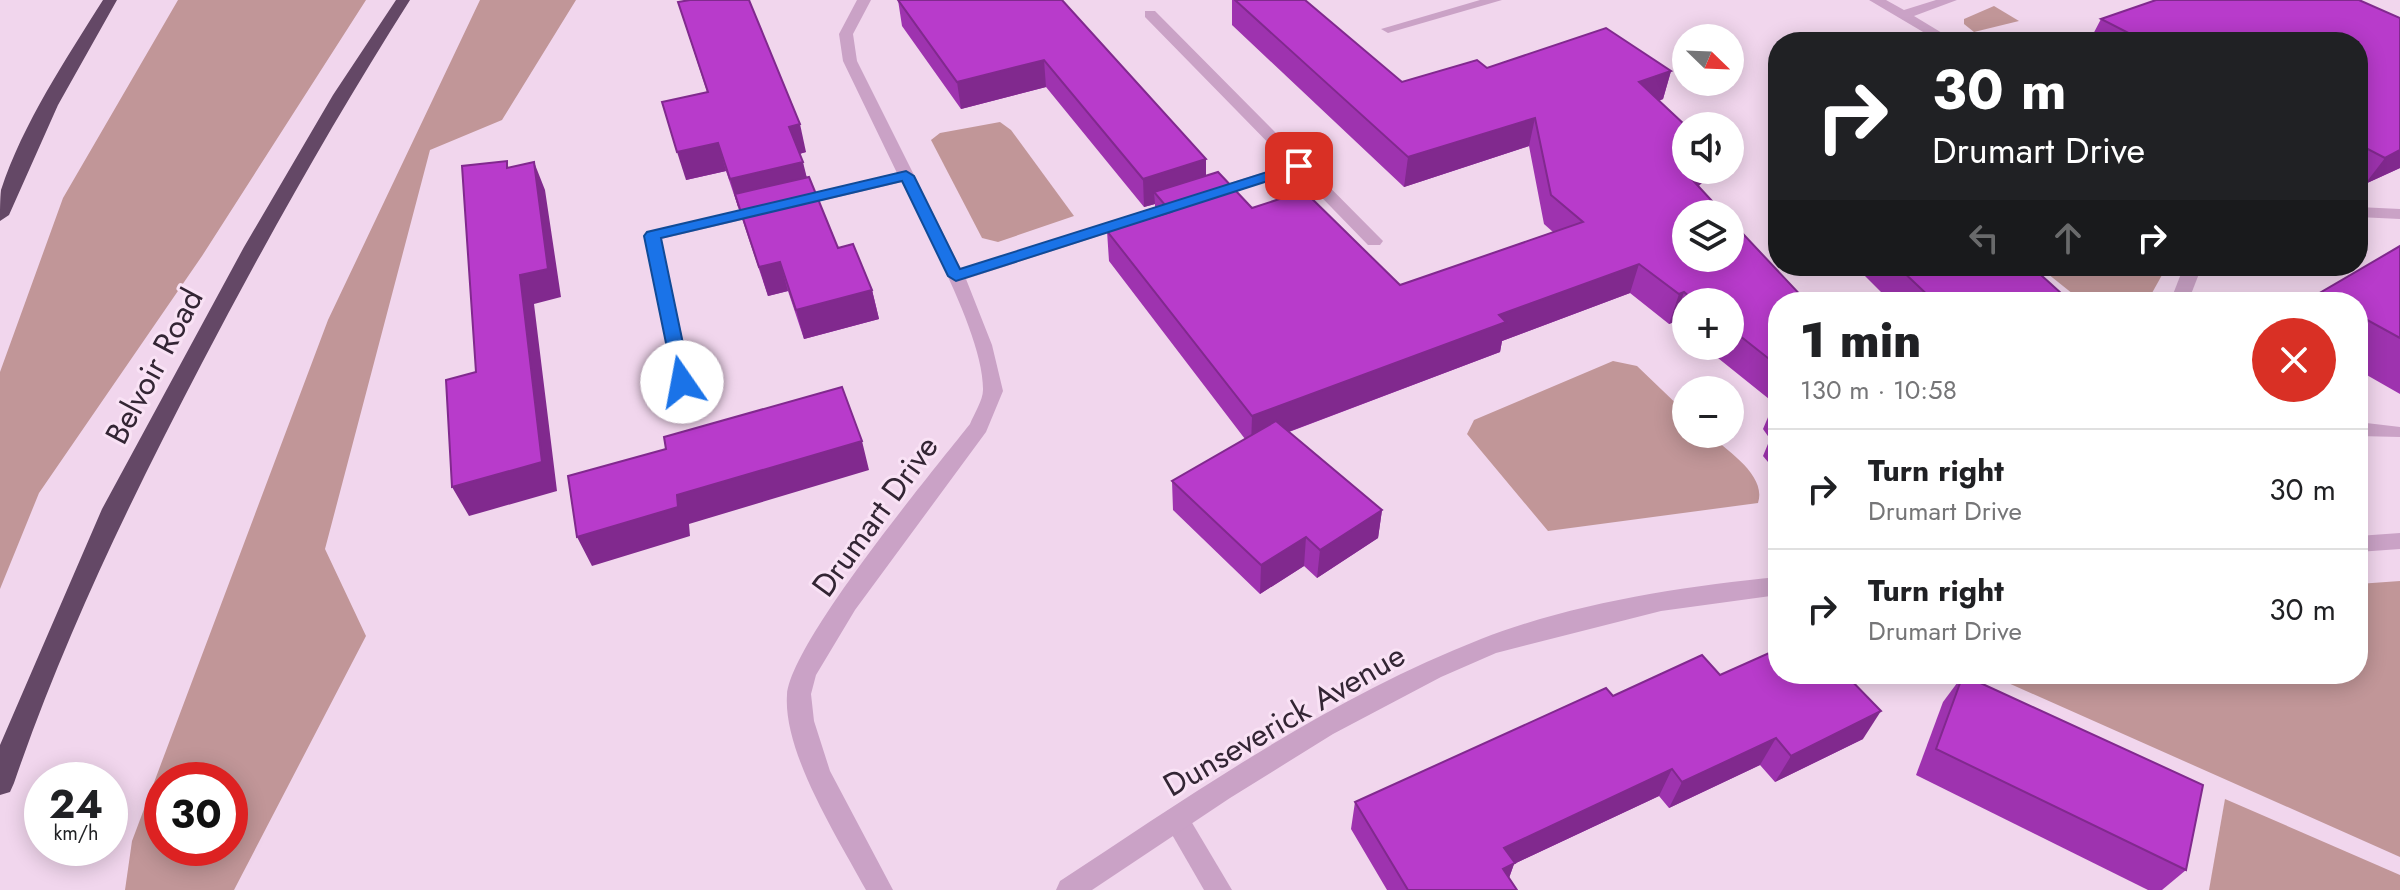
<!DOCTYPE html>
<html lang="en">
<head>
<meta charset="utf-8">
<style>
	:root { --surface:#fff; --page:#f2f2f2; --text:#202124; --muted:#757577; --line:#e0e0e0 }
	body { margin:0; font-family:Jost,sans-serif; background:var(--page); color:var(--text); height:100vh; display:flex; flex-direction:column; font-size:30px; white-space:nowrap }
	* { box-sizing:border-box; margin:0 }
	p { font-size:26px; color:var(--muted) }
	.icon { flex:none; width:44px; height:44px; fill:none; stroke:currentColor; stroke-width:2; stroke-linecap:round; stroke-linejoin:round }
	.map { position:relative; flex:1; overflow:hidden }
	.drawer { position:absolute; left:1768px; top:292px; width:600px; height:392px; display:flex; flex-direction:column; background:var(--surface); border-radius:32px; box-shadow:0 4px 20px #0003 }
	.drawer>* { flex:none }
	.banner { position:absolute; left:1768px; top:32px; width:600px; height:244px; border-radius:32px; box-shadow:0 4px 20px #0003; background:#202124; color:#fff; overflow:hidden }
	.needle { width:52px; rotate:113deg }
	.tools { position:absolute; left:1672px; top:24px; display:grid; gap:16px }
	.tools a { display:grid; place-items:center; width:72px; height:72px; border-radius:50%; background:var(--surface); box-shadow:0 4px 20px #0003; font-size:40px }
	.speed { position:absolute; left:24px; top:762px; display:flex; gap:16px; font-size:40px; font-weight:700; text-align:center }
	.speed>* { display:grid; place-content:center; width:104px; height:104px; border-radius:50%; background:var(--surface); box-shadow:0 4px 20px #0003; line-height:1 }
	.speed small { font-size:20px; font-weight:400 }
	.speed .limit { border:12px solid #d22; background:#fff; color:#111 }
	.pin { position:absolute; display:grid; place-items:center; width:68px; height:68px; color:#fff; margin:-34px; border-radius:16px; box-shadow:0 4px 12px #0006 }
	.me { position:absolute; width:88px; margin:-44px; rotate:348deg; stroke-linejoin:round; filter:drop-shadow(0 0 6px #0008) }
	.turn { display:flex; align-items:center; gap:28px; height:168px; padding:0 32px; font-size:36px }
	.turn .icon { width:104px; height:104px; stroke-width:2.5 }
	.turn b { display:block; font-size:56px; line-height:68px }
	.lanes { display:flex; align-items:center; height:76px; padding:0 32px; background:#0003; justify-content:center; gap:40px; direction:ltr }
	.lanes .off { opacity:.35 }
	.round { display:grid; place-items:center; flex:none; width:84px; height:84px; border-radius:42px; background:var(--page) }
	.headline { display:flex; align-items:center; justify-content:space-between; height:136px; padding:0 32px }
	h1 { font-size:48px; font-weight:800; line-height:60px }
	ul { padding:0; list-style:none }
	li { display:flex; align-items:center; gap:24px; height:120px; padding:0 32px; border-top:2px solid var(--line) }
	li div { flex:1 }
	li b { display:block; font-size:30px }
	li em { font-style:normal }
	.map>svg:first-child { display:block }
	.green { fill:#c19698; fill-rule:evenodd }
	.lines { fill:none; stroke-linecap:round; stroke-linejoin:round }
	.service { fill:#caa2c6; fill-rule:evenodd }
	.minor { fill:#caa2c6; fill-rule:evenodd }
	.tertiary { fill:#caa2c6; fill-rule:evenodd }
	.trunk { fill:#644866; fill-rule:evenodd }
	.wall { fill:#9e33af }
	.shaded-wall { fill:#81298e }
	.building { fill:#b83bcb; stroke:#81298e; stroke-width:2 }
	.route { fill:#1a73e8; stroke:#114b97; stroke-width:2 }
	.labels { text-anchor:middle; stroke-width:6; stroke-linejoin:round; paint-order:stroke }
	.street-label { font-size:32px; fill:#332534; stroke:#f9e2f5 }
</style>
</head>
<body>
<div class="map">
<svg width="2400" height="890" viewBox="0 0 2400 890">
	<rect width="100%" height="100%" fill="#f1d6ed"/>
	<!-- green -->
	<g class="green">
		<polygon points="178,0 366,0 202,256 39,493 0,589 0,372 63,198"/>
		<path d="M480,0H576L502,120L430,150L325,549L366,636L234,890H125L132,841L328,320ZM230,780V848H162V780Z"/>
		<polygon points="1994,6 2019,21 1974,32 1964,24 1964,19"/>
		<polygon points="1000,122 1011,130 1074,216 998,242 982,238 931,140 940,133"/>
		<polygon points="2038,266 2167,266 2147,302 2083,302"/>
		<path d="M1613,361L1637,366L1686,413V434H1709C1727,451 1767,475 1758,503L1548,531L1467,434L1474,420Z"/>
		<polygon points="2400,581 2400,857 1988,674 2358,674 2358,584"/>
		<polygon points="2225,799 2400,875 2400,890 2209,890"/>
	</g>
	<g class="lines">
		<!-- service -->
		<polygon class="service" points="2358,422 2400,427 2400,437 2358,436"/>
		<!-- minor -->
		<g class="minor">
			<path d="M857,0H871L853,34L857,61L961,269L1289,164L1145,17V11H1155L1383,241L1380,245H1368L1297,172L966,279L992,345L1003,391L986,432L855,610L816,675L811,694L814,721L830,771L893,890H866C839,840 783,753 787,695C791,642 932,472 970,424C974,414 983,400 983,390C984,337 925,231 902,182L661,239L692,382L689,387H675L644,236L652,231L897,173L843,61L839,34Z"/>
			<polygon points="1480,0 1502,0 1388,33 1381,29"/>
			<polygon points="1869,0 1886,0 1904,10 1936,0 1957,0 1914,16 1957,42 1940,42"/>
			<polygon points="2358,207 2400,209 2400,219 2358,217"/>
			<polygon points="2184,266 2202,266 2188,302 2170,302"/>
			<polygon points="1176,807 1185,811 1232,890 1204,890 1163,819 1167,811"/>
		</g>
		<!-- tertiary -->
		<g class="tertiary">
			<polygon points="2400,533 2400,549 2358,552 2358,536"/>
			<path d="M1778,577V595L1661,611L1496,653L1441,677L1333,734L1230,798L1092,890H1056L1060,881C1194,793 1330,698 1481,639C1570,604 1683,586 1778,577Z"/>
		</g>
		<!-- trunk -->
		<g class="trunk">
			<path d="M103,0H117L58,105L9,215L0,221C0,211 0,199 1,190C23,123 66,59 103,0Z"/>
			<path d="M396,0H410C335,118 267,239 202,363C131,499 64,637 14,783L10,792L0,795V745L102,509L244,247L333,95Z"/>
		</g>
	</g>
	<!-- wall -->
	<g class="wall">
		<polygon points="898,0 1062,0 1206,175 1252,208 1400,285 1553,232 1544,224 1529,146 1404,187 1232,25 1232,0 1305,0 1402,82 1487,68 1671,71 1663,99 1659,101 1704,181 1698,186 1778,302 1778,474 1763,456 1770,439 1763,429 1774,403 1703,346 1730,346 1730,302 1686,302 1686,332 1674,322 1669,324 1630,293 1502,341 1500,352 1289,432 1382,510 1378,538 1317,578 1304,566 1260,594 1173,510 1172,481 1245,439 1109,261 1107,231 1155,216 1155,204 1144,207 1046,87 961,109 902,26"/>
		<polygon points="2156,0 2359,0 2400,18 2400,168 2365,184 2358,181 2358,42 2089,42 2101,19"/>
		<polygon points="678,2 806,152 799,154 807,178 838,248 872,290 879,319 804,339 788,291 768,296 726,171 686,180 707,92"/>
		<polygon points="2400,246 2400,394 2358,370 2358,302 2312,302 2318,294"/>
		<polygon points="1855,266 2031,266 2062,302 1891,302"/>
		<polygon points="1963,675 2186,870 2162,890 2148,890 1916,775 1943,702"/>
		<polygon points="1613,696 1863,739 1775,782 1760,765 1669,808 1659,796 1514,864 1509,878 1517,890 1387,890 1351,829 1355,802"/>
	</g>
	<!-- shaded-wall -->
	<g class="shaded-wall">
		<polygon points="1044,60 1046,87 961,109 957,82"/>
		<polygon points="1671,71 1663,99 1631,111 1639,82"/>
		<polygon points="1535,118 1529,146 1404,187 1408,157"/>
		<polygon points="800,124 806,152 796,155 789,127"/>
		<polygon points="718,143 726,171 686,180 677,152"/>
		<polygon points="2400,150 2400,168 2365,184 2385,158"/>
		<polygon points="1206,159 1206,187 1154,192 1155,204 1144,207 1143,179"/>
		<polygon points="534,162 545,190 561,297 534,304 557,491 469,516 452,487 520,275"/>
		<polygon points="803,162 810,191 738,207 730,179"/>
		<polygon points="1694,170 1708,170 1704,181 1679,205 1688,175"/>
		<polygon points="780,262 788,291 768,296 759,267"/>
		<polygon points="1639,264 1630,293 1502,341 1500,352 1251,446 1252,416 1499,315"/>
		<polygon points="872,290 879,319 804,339 796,310"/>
		<polygon points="1684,292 1674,322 1669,324 1679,294"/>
		<polygon points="862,441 869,470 689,524 690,536 592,566 577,537 677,495"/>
		<polygon points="1382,510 1378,538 1317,578 1320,550"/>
		<polygon points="1306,537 1304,566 1260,594 1261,565"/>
		<polygon points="1881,711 1863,739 1775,782 1791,756"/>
		<polygon points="1776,738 1760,765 1669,808 1682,782"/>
		<polygon points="1672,769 1659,796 1514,864 1505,889 1503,890 1504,848"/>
	</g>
	<!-- building -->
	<g class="building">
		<polygon points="690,0 749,0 800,124 789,127 803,162 730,179 718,143 677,152 662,102 708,92 678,2"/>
		<polygon points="898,0 1062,0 1206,159 1143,179 1044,60 957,82"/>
		<polygon points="1235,0 1305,0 1402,82 1477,60 1487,68 1606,28 1671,71 1639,82 1686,126 1686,170 1694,170 1688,175 1724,214 1686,214 1686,258 1730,258 1730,220 1807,302 1778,302 1778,366 1730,328 1730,302 1696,302 1684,292 1679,294 1639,264 1499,315 1506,322 1252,416 1107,231 1171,212 1154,192 1218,172 1252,208 1304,191 1400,285 1583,222 1551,195 1535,118 1408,157"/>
		<polygon points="2156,0 2359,0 2400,18 2400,150 2385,158 2358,144 2358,42 2146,42 2101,19"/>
		<polygon points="507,161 507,168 534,162 548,269 520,275 542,462 452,487 446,380 476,372 462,166"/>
		<polygon points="809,177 838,248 853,244 872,290 796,310 780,262 759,267 735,194"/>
		<polygon points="2400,246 2400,338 2358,315 2358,302 2334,302 2318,294"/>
		<polygon points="1897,266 2031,266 2062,294 2054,295 2062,302 1935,302"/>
		<polygon points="842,387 862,441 677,495 678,507 577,537 568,476 666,449 664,437"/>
		<polygon points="1276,421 1382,510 1320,550 1306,537 1261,565 1172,481"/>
		<polygon points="1778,649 1778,674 1845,674 1881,711 1791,756 1776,738 1682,782 1672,769 1504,848 1515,863 1503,869 1517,890 1408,890 1355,802 1606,688 1613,696 1702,655 1720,675"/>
		<polygon points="1963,675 2203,785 2186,870 1936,749"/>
	</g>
	<!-- route -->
	<polygon class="route" points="1299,162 1307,166 1305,169 956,281 948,276 902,181 661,238 691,382 682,388 674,382 644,236 647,232 906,171 914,176 960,269"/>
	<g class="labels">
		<!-- street labels -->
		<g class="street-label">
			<text transform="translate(154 366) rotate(-62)" y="11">Belvoir Road</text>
			<text transform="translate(875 516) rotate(-54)" y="11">Drumart Drive</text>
			<text transform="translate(1284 720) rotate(-30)" y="11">Dunseverick Avenue</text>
		</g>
	</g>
</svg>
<div class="tools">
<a><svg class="needle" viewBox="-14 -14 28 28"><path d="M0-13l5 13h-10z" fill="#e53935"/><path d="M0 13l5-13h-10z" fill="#757577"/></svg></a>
<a><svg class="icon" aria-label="sound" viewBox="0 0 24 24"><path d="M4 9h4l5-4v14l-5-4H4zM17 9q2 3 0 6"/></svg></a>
<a><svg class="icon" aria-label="layers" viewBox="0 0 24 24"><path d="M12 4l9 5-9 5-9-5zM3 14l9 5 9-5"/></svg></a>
<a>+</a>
<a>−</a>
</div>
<div class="speed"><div>24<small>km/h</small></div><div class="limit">30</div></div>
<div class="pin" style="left:1299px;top:166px;background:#d93025"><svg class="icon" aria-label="arrive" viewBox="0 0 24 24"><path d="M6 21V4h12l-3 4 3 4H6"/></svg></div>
<svg class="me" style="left:682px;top:382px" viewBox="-20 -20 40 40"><circle r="19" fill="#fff"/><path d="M0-13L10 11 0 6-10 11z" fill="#1a73e8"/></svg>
<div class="banner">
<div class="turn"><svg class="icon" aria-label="right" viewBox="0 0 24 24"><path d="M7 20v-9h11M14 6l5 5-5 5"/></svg><div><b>30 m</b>Drumart Drive</div></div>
<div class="lanes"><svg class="icon off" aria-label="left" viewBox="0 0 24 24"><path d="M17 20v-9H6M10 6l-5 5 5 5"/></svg><svg class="icon off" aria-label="ahead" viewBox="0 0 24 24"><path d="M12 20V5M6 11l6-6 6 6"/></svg><svg class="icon" aria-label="right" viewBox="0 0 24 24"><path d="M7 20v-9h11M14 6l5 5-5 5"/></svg></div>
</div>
<section class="drawer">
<div class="headline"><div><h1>1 min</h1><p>130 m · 10:58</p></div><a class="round" style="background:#d93025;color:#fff"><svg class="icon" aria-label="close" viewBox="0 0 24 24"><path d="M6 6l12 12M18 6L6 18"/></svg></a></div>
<ul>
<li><svg class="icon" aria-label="right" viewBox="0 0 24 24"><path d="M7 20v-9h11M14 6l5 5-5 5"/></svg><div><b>Turn right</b><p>Drumart Drive</p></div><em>30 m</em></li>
<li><svg class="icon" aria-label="right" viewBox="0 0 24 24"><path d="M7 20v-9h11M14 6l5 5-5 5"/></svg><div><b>Turn right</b><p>Drumart Drive</p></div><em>30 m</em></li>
</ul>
</section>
</div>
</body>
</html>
